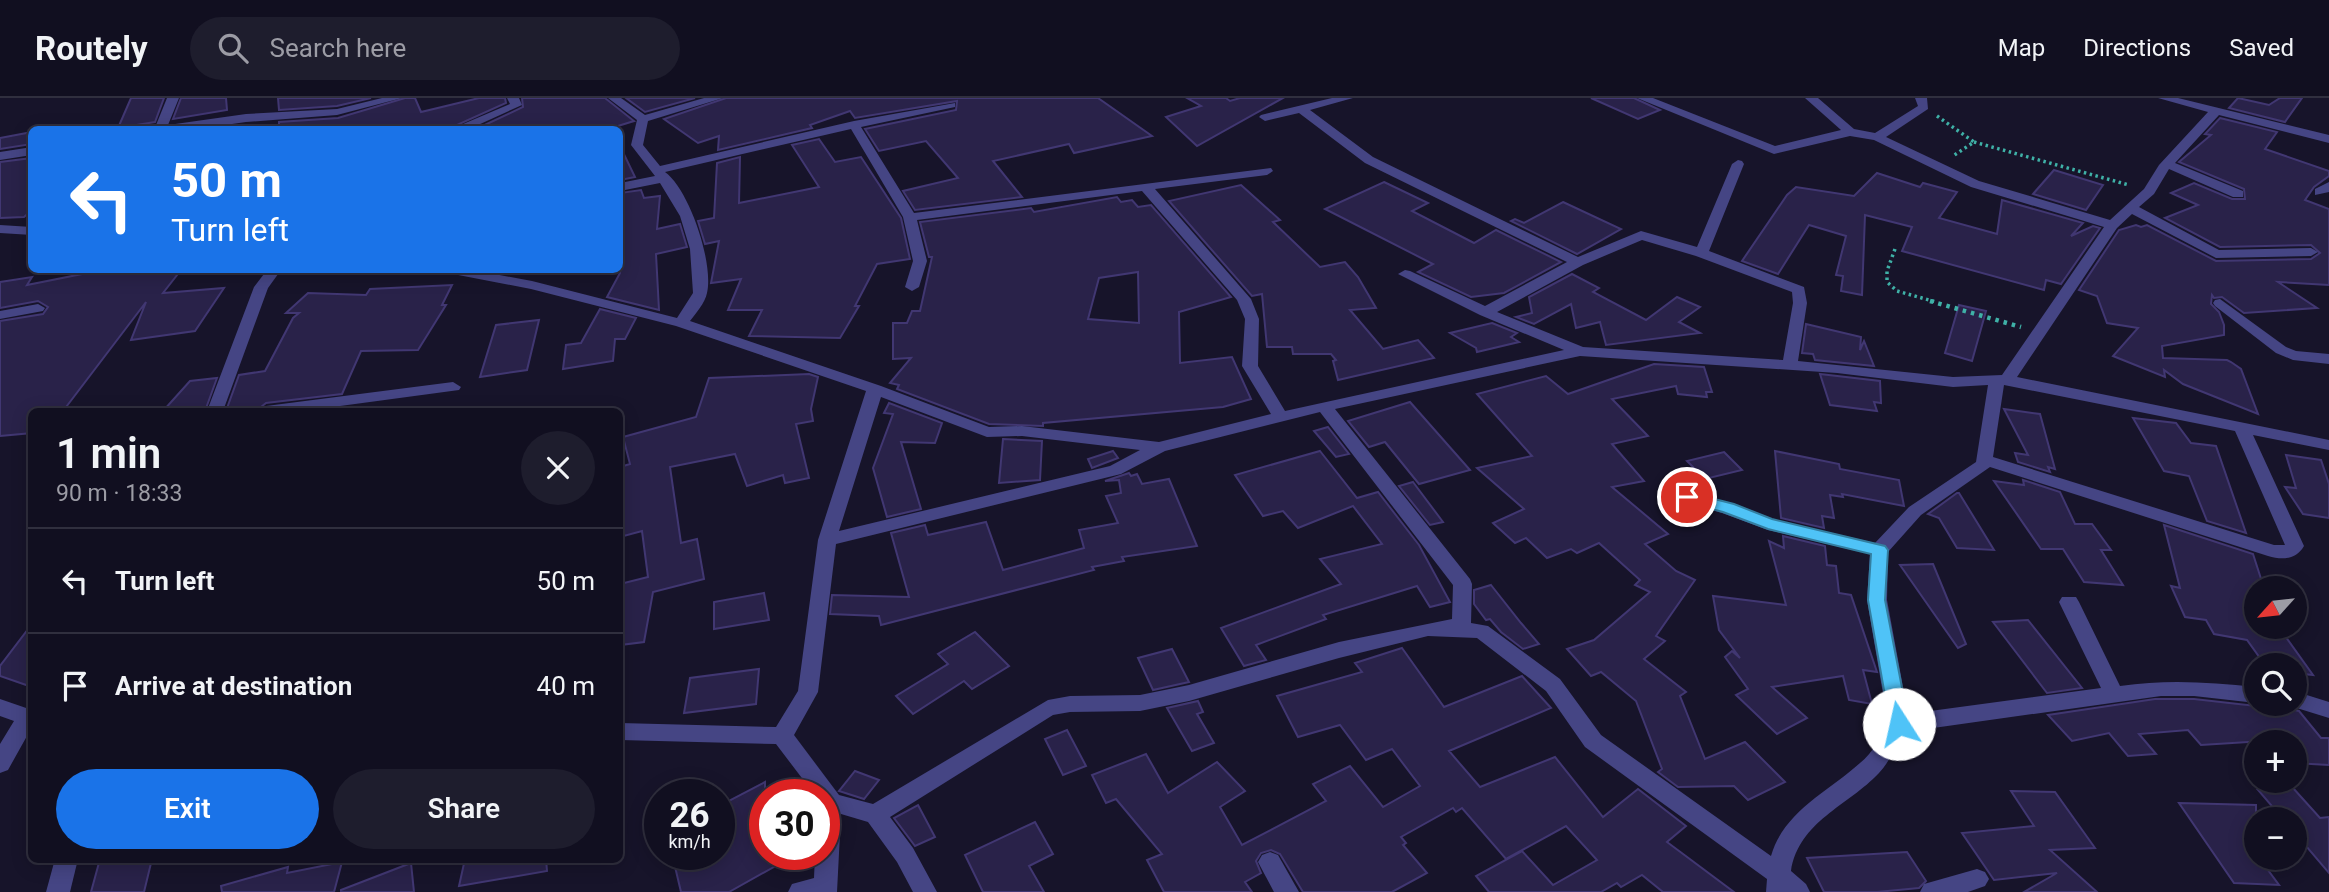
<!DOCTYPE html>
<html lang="en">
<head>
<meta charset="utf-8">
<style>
	:root { --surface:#110f20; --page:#1e1d2d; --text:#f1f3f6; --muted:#9c9ca5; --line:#302f3e; --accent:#1a73e8 }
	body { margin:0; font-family:Roboto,sans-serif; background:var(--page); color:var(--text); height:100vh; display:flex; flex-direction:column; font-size:26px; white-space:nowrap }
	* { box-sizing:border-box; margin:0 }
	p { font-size:23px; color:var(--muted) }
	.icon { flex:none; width:38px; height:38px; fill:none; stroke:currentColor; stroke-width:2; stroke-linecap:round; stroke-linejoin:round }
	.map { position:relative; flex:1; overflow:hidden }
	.side { position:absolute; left:28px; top:310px; width:595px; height:455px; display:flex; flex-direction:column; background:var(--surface); border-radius:10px; box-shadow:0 4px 18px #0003,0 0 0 2px var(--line) }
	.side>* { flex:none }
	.top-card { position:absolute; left:28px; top:28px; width:595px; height:147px; border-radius:10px; box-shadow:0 4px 18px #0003,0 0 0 2px var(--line); background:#1a73e8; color:#fff; overflow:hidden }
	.needle { width:46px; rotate:243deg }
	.tools { position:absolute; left:2244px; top:478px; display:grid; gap:14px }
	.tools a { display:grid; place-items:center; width:63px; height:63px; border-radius:50%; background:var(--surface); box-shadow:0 4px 18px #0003,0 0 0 2px var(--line); font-size:35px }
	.speed { position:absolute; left:644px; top:681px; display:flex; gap:14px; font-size:35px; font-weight:700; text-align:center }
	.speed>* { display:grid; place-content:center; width:91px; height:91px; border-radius:50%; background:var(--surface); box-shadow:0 4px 18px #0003,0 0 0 2px var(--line); line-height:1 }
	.speed small { font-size:18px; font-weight:400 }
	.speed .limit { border:10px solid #d22; background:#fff; color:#111 }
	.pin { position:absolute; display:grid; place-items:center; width:60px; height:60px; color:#fff; margin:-30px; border:4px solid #fff; border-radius:50%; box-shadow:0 2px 7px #0007 }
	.me { position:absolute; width:77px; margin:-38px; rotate:350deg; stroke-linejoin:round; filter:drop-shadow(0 0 5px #0008) }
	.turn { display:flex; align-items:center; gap:24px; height:147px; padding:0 28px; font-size:32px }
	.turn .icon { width:91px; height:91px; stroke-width:2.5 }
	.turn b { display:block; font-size:49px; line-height:60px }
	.round { display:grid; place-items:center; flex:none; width:74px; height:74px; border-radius:37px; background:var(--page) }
	.headline { display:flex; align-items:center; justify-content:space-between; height:119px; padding:0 28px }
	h1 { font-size:42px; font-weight:600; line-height:52px }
	.action { display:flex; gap:14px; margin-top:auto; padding:14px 28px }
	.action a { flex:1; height:80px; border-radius:42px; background:var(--accent); color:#fff; font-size:28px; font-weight:600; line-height:80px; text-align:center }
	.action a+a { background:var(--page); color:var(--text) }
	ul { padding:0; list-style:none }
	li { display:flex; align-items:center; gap:21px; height:105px; padding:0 28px; border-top:2px solid var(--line) }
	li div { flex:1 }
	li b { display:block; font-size:26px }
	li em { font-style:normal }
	header { display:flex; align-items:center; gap:42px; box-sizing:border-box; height:98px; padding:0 35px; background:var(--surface); border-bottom:2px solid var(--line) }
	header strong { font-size:33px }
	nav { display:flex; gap:38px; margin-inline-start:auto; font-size:24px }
	.search { width:490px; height:63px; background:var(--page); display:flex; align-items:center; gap:18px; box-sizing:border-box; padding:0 24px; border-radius:38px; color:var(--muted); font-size:26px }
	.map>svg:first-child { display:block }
	.building { fill:#292249; stroke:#413772; stroke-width:2; fill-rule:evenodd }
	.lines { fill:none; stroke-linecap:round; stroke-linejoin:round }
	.path-far1 { stroke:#3fb1a7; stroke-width:3.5; stroke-dasharray:2.5 3.5; stroke-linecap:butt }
	.path { stroke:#3fb1a7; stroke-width:4.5; stroke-dasharray:3.5 5; stroke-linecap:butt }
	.minor { fill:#454584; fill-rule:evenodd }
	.route { fill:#4fc3f7; stroke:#337fa1; stroke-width:2 }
</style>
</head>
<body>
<header>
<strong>Routely</strong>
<div class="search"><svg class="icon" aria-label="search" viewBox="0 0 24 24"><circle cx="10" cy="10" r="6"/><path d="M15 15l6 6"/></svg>Search here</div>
<nav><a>Map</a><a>Directions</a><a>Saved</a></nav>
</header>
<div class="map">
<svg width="2329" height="794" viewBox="0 0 2329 794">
	<rect width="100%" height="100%" fill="#17142a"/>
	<!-- building -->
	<g class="building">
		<polygon points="131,0 164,0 155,24 118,30"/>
		<polygon points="181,0 226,0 227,12 173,21"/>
		<polygon points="278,0 371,0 337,8 279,12"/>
		<polygon points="405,0 415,0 421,14 479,0 505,0 506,5 446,32 279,32 279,24 338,20"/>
		<polygon points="522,0 605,0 634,23 605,32 474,32 523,9"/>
		<polygon points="626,0 695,0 645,14"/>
		<polygon points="726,0 1098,0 1152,38 1074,55 1069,46 993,63 1022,99 915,112 903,93 958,80 926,43 879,53 865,31 956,12 957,3 855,20 850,13 810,27 812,30 718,52 719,38 698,45 664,21"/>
		<polygon points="1187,0 1226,0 1230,3 1240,0 1283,0 1197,48 1166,19 1201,8"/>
		<polygon points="1591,0 1634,0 1660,12 1638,21"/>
		<polygon points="2238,0 2269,7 2280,0 2302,0 2285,24 2229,10"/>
		<polygon points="2220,20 2277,34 2265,51 2329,73 2329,78 2314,89 2305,102 2329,111 2329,187 2278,184 2317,210 2244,215 2222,199 2214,200 2212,197 2211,206 2219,214 2224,227 2224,237 2162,248 2163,260 2227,262 2231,264 2241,271 2258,316 2183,286 2164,272 2165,279 2113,258 2138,230 2107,225 2097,198 2079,192 2119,132 2136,127 2141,129 2147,127 2216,163 2311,161 2320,155 2311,147 2220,149 2165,120 2198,107 2171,95 2194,85 2232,101 2245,101 2244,91 2179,64 2211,37 2205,36"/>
		<polygon points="32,34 32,46 0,51 0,40"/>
		<polygon points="819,41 835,64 861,59 901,120 910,161 877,166 855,208 859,208 840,240 749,238 762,212 728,212 741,181 711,185 719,143 705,146 698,123 714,120 717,65 740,59 739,105 819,89 792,47"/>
		<polygon points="620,48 635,79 620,82"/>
		<polygon points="32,60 32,112 24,119 0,120 0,64"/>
		<polygon points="2054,72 2103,87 2086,112 2033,96"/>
		<polygon points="1877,75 1920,89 1923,85 1957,94 1939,120 1997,136 2002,102 2083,125 2071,138 2093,128 2100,130 2061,186 2046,182 2044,192 1902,153 1912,129 1865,117 1862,197 1841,193 1843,178 1836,177 1846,138 1809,127 1778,176 1742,163 1787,97 1796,89 1854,98"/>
		<polygon points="1384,84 1428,105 1412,113 1474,145 1496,132 1561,164 1504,195 1471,199 1418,174 1433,166 1325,111"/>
		<polygon points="1241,87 1280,122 1273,124 1320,169 1345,164 1358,179 1376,210 1350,212 1383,251 1418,242 1434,260 1338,282 1333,263 1336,262 1331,256 1293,256 1292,249 1267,249 1262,196 1252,198 1169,103"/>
		<polygon points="641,92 644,100 660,98 657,131 680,126 687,149 656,156 659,212 607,199 620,175 620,95"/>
		<path d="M1117,99L1121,104L1132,102L1138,109L1151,107L1231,199L1179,214L1180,265L1232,259L1251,301L1223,309L1043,325V328L989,326L897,291L899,287L890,285L911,260L893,261V225H907L912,213H920L932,159H929L920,124L1031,110L1034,114ZM1138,174L1139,225L1088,221L1099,180Z"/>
		<polygon points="1563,104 1621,131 1577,156 1511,123 1515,121 1524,125"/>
		<polygon points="91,172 181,172 163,195 224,190 195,233 131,242 146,204 63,313 32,313 32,335 0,338 0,223 43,216 48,209 38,203 0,210 0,184 32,179 27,187 87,175"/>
		<polygon points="1572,176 1599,190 1593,194 1646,222 1677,199 1700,209 1679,224 1700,235 1606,247 1600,224 1576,230 1571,206 1534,226 1516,219 1532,215 1529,199"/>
		<polygon points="452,187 442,207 446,207 418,252 361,253 342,296 266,305 256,313 226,313 239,277 265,273 293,220 299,215 286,215 308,195 366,197 370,191"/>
		<polygon points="1959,207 1986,213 1972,263 1945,255"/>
		<polygon points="600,211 636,220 625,241 615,241 613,263 563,271 566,247 581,245"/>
		<polygon points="539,222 527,272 480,279 496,227"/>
		<polygon points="1492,225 1517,235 1511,239 1519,244 1477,254 1476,250 1450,235"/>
		<polygon points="1806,226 1861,239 1860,252 1864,243 1874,268 1815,262 1813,256 1802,255"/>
		<polygon points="1654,266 1704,269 1712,294 1706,294 1707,299 1678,296 1676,288 1612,301 1648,338 1612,346 1644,383 1612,389 1668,436 1645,446 1676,473 1695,482 1656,538 1665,543 1644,561 1686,594 1680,598 1705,661 1745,644 1785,684 1748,702 1734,688 1678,689 1658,674 1662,671 1636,603 1601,574 1591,578 1567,551 1594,542 1650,494 1635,487 1640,482 1599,445 1577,455 1571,451 1547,460 1526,440 1515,445 1493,425 1524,411 1477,370 1532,358 1477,296 1546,278 1568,296"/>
		<polygon points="809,276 818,279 811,311 813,323 796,326 809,380 785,385 783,377 747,388 735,356 670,369 681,445 697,441 704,481 653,494 644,544 620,547 620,486 648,479 642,433 620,439 620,369 630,366 623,339 696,319 709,280"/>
		<polygon points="1820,276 1880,283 1881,305 1874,304 1877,313 1830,307"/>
		<polygon points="217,280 205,313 163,313 190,283"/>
		<polygon points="1410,304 1470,372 1419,386 1385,344 1369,349 1348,323"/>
		<polygon points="889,305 942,325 935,345 901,344 921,411 887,419 873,370 893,316 884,315"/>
		<polygon points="2004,311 2040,316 2055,371 2048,369 2050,374 2018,364 2015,355 2028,357"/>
		<polygon points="2133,320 2176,325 2191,345 2216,348 2246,435 2207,423 2189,378 2164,373"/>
		<polygon points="1328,329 1349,356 1336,359 1314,333"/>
		<polygon points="1003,341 1042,343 1040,382 999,385"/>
		<polygon points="1113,353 1118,360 1092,370 1088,361"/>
		<polygon points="1320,353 1357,400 1378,394 1419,447 1450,504 1430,509 1417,488 1323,517 1326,521 1256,547 1266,562 1244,568 1221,530 1341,486 1320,461 1382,446 1353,408 1298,430 1283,413 1263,418 1235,377"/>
		<polygon points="1775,353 1839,366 1840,371 1899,382 1904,408 1842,396 1843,399 1830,397 1834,420 1822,418 1824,430 1781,420"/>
		<polygon points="1724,354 1742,372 1705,381 1687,363"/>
		<polygon points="2286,357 2321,362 2329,386 2329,420 2303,416 2285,389 2296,390"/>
		<polygon points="1129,375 1131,378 1137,376 1142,386 1169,381 1197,448 1122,459 1124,463 1092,469 1094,472 881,527 879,518 830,516 832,497 909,499 891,435 925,427 928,437 986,424 1003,472 1084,450 1079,432 1118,425 1106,398 1121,395 1119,382 1105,383"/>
		<polygon points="2023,382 2060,394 2075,426 2092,426 2111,452 2101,452 2123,487 2084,484 2063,451 2041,451 1994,383 2024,387"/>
		<polygon points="1413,384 1443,424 1430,427 1399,388"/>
		<polygon points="1957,395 1959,395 1994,452 1957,450 1939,420 1928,416"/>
		<polygon points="2164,427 2253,456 2264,490 2256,490 2256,528 2278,528 2313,577 2294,575 2294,567 2265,567 2247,542 2214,536 2206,522 2185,519 2171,488 2180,490"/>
		<polygon points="1783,438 1825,448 1827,467 1836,468 1839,495 1851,497 1877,574 1863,572 1872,606 1849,602 1843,578 1772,589 1807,620 1777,636 1736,597 1748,591 1725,559 1732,553 1740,560 1719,532 1713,498 1786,507 1769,443 1784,450"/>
		<polygon points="1933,466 1966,546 1958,550 1900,467"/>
		<polygon points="1491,487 1521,525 1539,546 1523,551 1501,534 1490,521 1486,522 1474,506 1474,492"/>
		<polygon points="764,495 769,522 714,531 714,504"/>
		<polygon points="2028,522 2082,590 2047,595 1993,524"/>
		<polygon points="32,526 32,589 0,578 0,568"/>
		<polygon points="975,534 1009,568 972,591 964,583 913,616 896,598 948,566 938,556"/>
		<polygon points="1402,550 1444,609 1522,578 1551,610 1449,653 1480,689 1555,659 1603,719 1638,691 1686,728 1667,744 1734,794 1663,794 1642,777 1621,789 1617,785 1601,794 1489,794 1476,778 1522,753 1553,787 1597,762 1566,728 1506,761 1462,710 1456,714 1453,710 1401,739 1406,745 1403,747 1427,775 1392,794 1303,794 1280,756 1271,752 1261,755 1256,763 1261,775 1245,784 1252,794 1164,794 1147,762 1162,756 1116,701 1106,705 1092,677 1146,656 1168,695 1217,664 1245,693 1220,709 1242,747 1326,703 1313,686 1350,668 1383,709 1420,688 1392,651 1366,662 1340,627 1298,639 1277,598 1362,574 1355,565"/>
		<polygon points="1172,551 1189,584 1153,592 1138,560"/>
		<polygon points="759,571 756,606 684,615 690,580"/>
		<polygon points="2155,601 2194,601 2256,608 2285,606 2286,610 2299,613 2321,640 2329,640 2329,667 2294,665 2294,644 2280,642 2201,647 2188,632 2139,636 2156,656 2128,658 2109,635 2072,643 2048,617"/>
		<polygon points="1198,603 1203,614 1197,616 1214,645 1192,653 1167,610"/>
		<polygon points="1067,632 1086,668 1063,677 1045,641"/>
		<polygon points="855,673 879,682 864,701 839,693"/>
		<polygon points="765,684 765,756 797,756 729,794 681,794 672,756 719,756 719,708"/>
		<polygon points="2293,690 2320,720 2329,719 2329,775 2294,734 2294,721 2283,721 2258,692"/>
		<polygon points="2011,693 2055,694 2095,750 2050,752 2097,794 2024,794 2057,775 1994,782 1962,735 2034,728"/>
		<polygon points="2179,705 2256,707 2256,760 2259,760 2279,787 2234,785"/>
		<polygon points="918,707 935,739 915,748 894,720"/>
		<polygon points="1035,724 1053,756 1029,768 1044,794 983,794 965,757"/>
		<polygon points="1907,754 1926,783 1919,790 1877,794 1824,794 1807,760"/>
		<polygon points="100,761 152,761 144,794 91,794"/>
		<polygon points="465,761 546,761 547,773 459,788"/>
		<polygon points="342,764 334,794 222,794 221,788 288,769 287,775"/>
		<polygon points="411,765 414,794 341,794 341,792"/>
	</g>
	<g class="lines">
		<!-- path-far1 -->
		<g class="path-far1">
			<polyline points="1937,18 1974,44 1953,58"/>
			<polyline points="1974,44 2129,87"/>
			<polyline points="1895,151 1887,173 1887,184 1897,193 1936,204"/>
		</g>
		<!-- path -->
		<polyline class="path" points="1930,203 2021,229"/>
		<!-- minor -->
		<g class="minor">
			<polygon points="167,0 179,0 168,27 246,16 337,11 382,0 402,0 337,17 246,24 190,32 154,32"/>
			<polygon points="507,0 519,0 522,7 467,32 449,32 510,6"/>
			<path d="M608,0H621L645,17L704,0H723L648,23L643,47L660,68L854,23L955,5V9L861,29L914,115L1271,70L1273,73L1267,77L1155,91L1251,201L1259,221L1258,268L1285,313L1564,252L1480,217L1398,176L1405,172L1410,173L1485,208L1567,164L1365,65L1299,15L1265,23L1259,19L1261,17L1332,0H1353L1310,12L1373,59L1578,159L1641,133L1697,149L1732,66L1738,62L1742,63L1744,66L1709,153L1804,189L1807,205L1798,263L1953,279L2002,277L2104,129L1971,89L1874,42L1850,38L1774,56L1637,0H1653L1775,48L1841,32L1805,0H1818L1854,31L1875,35L1918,8L1915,0H1927L1928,11L1886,39L1979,83L2110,122L2144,91L2159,67L2208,14L2158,0H2178L2329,37V45L2219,17L2175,65L2243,93V99H2233L2169,71L2154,96L2139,109L2219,152L2311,150L2318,154L2311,158L2216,160L2132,116L2117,130L2017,279L2329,342V352L2253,337L2304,448C2296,462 2282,462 2268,458L1990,369L1921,417L1888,454L1887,502L1908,616L2101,590L2059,504L2062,499H2076L2079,504L2120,588C2167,581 2209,584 2256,589V605L2194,598H2161L1905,634C1897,647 1890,663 1879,675C1848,708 1799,723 1791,773L1806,786L1810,794H1766L1767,781L1585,649L1546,593L1477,540L1428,538L1339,560L1189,603L1140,613L1070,614L1053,617L890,719L913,750L937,794H913L897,764L868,724L841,716L837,794H788L792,786L814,780L815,756H824V696H814L776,646L620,642V625L776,629L798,593L818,442L866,293L676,228L531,191L453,176L446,172H473L532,183L677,220L693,195L690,151L680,118L660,85L620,93V85L655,78L631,47L637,22ZM851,31L903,119L913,163L905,189L912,193L919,189L927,163L917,122L1142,93L1237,202L1245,221L1242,268L1271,316L1159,344L1022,328L989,329L881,288L690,223C696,215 705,205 707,195C714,165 689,91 665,74ZM1642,142L1696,158L1792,194L1793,205L1783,262L1583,249L1497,214L1583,167ZM1580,258L1837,275L1953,289L1988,287L1976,364L1909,409L1875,445L1772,421L1734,406L1667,388L1658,394L1661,398L1722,415L1768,432L1870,456L1867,502L1888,625C1880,639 1873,655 1860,665C1828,694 1784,713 1771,758L1601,637L1560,581L1488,528L1471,525L1472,486L1470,481L1335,311ZM2004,287L2235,333L2285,447H2274L1993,359ZM881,299L987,339L1022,338L1140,352L1110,368L839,433ZM1320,314L1453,487L1452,521L1339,544L1189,587L1140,597L1070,598L1048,602L873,706L839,697L794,637L818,594L836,446L1121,376L1165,353Z"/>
			<polygon points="32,49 32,57 0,62 0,54"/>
			<polygon points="2329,84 2329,94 2315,97 2315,91"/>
			<polygon points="0,127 32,129 32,137 0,135"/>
			<polygon points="267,172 281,172 268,190 223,313 207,313 254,189"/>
			<polygon points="2220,201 2286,249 2296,253 2329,256 2329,266 2293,262 2276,255 2215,208 2213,205 2215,202"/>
			<polygon points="38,206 45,210 43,213 0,221 0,213"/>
			<polygon points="453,284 461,289 459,292 303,313 258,313 266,308"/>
			<polygon points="2294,593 2329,604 2329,620 2287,607 2294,606"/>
			<polygon points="0,601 32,612 32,629 8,672 0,675 0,646 14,623 0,618"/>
			<polygon points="1270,754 1278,757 1299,794 1274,794 1258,764 1262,757"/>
			<polygon points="55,761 78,761 70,794 46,794"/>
			<polygon points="1977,771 1985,774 1989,781 1985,788 1968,794 1920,794 1924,786"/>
		</g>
	</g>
	<!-- route -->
	<polygon class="route" points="1687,394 1734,406 1772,421 1885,448 1888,452 1885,502 1909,626 1906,632 1899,634 1893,632 1890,626 1868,502 1871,456 1768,431 1723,414 1682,403 1679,399 1682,396"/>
</svg>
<div class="tools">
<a><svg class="needle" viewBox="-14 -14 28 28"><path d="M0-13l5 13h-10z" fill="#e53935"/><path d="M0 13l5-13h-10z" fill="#9c9ca5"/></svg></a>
<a><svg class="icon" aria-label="search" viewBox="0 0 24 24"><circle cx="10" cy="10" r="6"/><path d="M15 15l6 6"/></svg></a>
<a>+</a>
<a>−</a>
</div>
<div class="speed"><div>26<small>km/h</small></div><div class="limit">30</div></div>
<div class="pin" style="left:1687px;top:399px;background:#d93025"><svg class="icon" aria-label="arrive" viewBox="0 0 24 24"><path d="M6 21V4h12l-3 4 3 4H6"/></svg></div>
<svg class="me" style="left:1899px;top:626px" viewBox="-20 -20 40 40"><circle r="19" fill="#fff"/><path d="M0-13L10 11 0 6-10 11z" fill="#4fc3f7"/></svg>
<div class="top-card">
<div class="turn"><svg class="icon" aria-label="left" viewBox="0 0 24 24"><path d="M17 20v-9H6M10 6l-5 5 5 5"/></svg><div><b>50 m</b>Turn left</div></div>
</div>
<section class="side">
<div class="headline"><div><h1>1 min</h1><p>90 m · 18:33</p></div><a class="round"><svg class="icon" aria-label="close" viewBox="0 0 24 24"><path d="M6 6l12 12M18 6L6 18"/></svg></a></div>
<ul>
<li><svg class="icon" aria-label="left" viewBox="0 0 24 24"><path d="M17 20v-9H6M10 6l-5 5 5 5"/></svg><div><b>Turn left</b></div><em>50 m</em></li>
<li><svg class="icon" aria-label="arrive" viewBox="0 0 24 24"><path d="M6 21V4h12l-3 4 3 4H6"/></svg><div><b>Arrive at destination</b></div><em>40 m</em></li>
</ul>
<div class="action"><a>Exit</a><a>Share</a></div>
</section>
</div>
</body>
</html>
